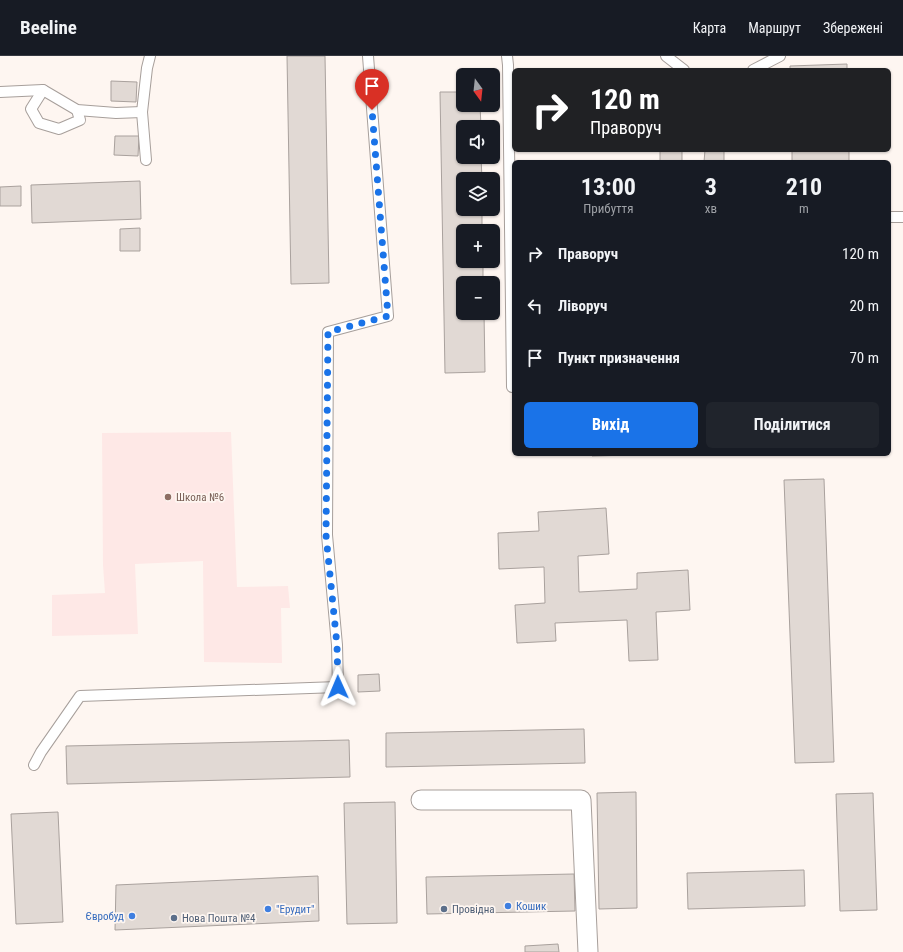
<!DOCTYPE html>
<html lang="uk">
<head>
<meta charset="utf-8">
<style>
	:root { --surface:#171b24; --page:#20242c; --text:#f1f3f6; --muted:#9ea1a6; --line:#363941; --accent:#1a73e8 }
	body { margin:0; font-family:"Roboto Condensed",sans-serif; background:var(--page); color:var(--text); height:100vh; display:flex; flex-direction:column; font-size:15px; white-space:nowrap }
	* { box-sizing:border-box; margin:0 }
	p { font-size:13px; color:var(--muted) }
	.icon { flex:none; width:22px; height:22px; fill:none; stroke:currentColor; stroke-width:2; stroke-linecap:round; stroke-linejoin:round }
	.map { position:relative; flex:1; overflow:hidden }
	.panel { position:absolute; left:512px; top:104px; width:379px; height:296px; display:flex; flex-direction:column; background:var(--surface); border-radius:6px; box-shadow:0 1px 3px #0004 }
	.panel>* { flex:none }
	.hud { position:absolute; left:512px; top:12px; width:379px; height:84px; border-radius:6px; box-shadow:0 1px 3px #0004; background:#202124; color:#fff; overflow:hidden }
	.needle { width:26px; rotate:165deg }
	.buttons { position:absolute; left:456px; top:12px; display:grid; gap:8px }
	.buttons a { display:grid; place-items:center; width:44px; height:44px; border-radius:6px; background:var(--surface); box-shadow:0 1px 3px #0004; font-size:20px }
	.pin { position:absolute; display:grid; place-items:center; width:34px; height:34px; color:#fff; margin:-41px -17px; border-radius:50% 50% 50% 0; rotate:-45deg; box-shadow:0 0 4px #0007 }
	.pin .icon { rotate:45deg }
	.me { position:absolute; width:44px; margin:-22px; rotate:359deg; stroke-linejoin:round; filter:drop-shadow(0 0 3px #0008) }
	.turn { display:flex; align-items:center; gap:14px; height:84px; padding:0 12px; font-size:18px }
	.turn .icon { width:52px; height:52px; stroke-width:2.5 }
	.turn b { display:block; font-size:28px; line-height:34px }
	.eta { display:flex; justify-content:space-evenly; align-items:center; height:68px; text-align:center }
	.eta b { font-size:24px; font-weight:700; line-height:28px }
	.action { display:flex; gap:8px; margin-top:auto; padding:8px 12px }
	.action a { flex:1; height:46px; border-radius:6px; background:var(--accent); color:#fff; font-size:16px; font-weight:700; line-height:46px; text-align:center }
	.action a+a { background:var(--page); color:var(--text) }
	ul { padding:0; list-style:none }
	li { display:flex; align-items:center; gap:12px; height:52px; padding:0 12px }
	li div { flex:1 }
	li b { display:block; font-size:15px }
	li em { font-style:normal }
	header { display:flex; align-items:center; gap:24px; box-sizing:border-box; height:56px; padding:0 20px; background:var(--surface); border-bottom:1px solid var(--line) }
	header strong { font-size:19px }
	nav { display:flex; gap:22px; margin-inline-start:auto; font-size:14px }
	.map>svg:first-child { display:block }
	.education { fill:#fee8e6 }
	.building { fill:#e1d9d4; stroke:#a9a19d }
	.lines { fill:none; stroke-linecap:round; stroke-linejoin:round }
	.lane-casing { stroke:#a79f9b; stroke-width:12 }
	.street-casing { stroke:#a79f9b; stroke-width:21 }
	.lane { stroke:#fff; stroke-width:10 }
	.street { stroke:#fff; stroke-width:19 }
	.route { stroke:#1a73e8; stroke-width:7; stroke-dasharray:0 12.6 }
	.education-dot { fill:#8d6e63; stroke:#fef6f1; stroke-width:1.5 }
	.shop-dot { fill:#3f7fe0; stroke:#fef6f1; stroke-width:1.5 }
	.service-dot { fill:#5c6f8a; stroke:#fef6f1; stroke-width:1.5 }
	.labels { text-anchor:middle; stroke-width:3.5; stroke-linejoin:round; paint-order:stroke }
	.education-label { font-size:11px; fill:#785e54; stroke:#fef6f1; text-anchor:start }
	.shop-label { font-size:11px; fill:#366cbe; stroke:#fef6f1; text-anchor:start }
	.service-label { font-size:11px; fill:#4e5e75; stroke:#fef6f1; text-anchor:start }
</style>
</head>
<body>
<header>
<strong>Beeline</strong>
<nav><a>Карта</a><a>Маршрут</a><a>Збережені</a></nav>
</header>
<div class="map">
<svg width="903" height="896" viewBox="0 0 903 896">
	<rect width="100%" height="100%" fill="#fef6f1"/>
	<!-- education -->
	<polygon class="education" points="231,376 237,531 288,530 290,552 281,552 282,607 204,606 203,505 135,508 138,578 52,580 52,539 105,537 103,509 102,377"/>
	<!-- building -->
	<g class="building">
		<polygon points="287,0 325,0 329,227 291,228"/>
		<polygon points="847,8 847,14 790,14 790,10"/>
		<polygon points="111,25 137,26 136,46 111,45"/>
		<polygon points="440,36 463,36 463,49 480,49 481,71 463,71 463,101 481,101 482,123 463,123 463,153 482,153 482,175 463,175 463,205 483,205 483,227 463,227 463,257 484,257 485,316 445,317"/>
		<polygon points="115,80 139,80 138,100 114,99"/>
		<rect x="660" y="94" width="22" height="12"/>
		<polygon points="705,94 724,94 724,106 704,106"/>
		<rect x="792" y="94" width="57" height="12"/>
		<polygon points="140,125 141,163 32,167 31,129"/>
		<polygon points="21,130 21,150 0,150 0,131"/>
		<polygon points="140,172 140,195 120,195 120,173"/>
		<polygon points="592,398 632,398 632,399 592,400"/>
		<polygon points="824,423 834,706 795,707 784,424"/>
		<polygon points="606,452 609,498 578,500 579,536 637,533 637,517 688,514 690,554 656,556 658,604 629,605 627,564 555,567 556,585 517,587 515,549 545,547 544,511 499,513 498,477 539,475 538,456"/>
		<polygon points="379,618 380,635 358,636 358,619"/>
		<polygon points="584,673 585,707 386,711 386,677"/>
		<polygon points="349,684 350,721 67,728 66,690"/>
		<polygon points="636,736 637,852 599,853 597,737"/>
		<polygon points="873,737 877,854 840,855 836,738"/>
		<polygon points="395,746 397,867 347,868 344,747"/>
		<polygon points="58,756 63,866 16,868 11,758"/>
		<polygon points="804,814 805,850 688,853 687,817"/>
		<polygon points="574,818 575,855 427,858 426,821"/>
		<polygon points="318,820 319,865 115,874 116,829"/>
		<polygon points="558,888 559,896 525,896 525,890"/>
	</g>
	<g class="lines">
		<defs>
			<g id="lane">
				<polyline points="507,0 508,9 512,331"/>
				<polyline points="666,0 684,14"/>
				<polyline points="753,14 780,0"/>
				<polyline points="43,34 31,53 39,67 59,73 80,64 77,54"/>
				<polyline points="0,36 43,34 77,54 116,57 142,56"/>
				<polyline points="146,104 142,56 147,12 150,0"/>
				<polyline points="889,161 903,161"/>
				<polyline points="34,709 41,696 80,640 338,631 337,589 327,479 328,276 388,260 368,0"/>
			</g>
			<polyline id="street" points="421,744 581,744 588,896"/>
		</defs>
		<!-- lane casing -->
		<use href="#lane" class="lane-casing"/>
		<!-- street casing -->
		<use href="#street" class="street-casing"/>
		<!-- lane -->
		<use href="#lane" class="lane"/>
		<!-- street -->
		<use href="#street" class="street"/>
	</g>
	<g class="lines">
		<!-- route -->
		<polyline class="route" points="338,631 337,589 326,479 328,276 388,260 372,54"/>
	</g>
	<!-- markers -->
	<circle class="education-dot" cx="168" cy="441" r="4"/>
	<g class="shop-dot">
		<circle cx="508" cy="850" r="4"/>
		<circle cx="268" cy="853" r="4"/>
		<circle cx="132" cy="860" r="4"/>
	</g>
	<g class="service-dot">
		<circle cx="444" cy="853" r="4"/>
		<circle cx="174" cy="862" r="4"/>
	</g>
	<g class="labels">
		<!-- education labels -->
		<g class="education-label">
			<text x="176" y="445">Школа №6</text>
		</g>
		<!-- shop labels -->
		<g class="shop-label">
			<text x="516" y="854">Кошик</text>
			<text x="276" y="857">"Ерудит"</text>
			<text x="124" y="864" text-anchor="end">Євробуд</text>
		</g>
		<!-- service labels -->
		<g class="service-label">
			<text x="452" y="857">Провідна</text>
			<text x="182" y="866">Нова Пошта №4</text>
		</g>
	</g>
</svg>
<div class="buttons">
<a><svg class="needle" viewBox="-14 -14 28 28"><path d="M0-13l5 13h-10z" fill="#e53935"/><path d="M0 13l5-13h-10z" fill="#9ea1a6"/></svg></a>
<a><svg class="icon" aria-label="sound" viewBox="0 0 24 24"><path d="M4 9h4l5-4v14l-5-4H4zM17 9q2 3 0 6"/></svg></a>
<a><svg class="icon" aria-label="layers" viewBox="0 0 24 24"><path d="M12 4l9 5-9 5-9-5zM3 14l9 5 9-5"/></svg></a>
<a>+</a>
<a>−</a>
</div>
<div class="pin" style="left:372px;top:54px;background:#d93025"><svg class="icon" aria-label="arrive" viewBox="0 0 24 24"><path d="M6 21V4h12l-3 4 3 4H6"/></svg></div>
<svg class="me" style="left:338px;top:631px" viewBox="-20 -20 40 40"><path d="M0-17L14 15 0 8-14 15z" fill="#1a73e8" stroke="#fff" stroke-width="4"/></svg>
<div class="hud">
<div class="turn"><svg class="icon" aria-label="right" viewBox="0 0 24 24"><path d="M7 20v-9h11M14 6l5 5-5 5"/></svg><div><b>120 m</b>Праворуч</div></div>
</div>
<section class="panel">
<div class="eta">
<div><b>13:00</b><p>Прибуття</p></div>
<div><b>3</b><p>хв</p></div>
<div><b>210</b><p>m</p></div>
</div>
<ul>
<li><svg class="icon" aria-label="right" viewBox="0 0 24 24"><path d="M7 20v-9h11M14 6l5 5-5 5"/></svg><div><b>Праворуч</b></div><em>120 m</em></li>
<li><svg class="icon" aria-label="left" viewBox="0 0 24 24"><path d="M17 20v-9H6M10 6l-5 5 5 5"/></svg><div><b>Ліворуч</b></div><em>20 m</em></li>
<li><svg class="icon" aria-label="arrive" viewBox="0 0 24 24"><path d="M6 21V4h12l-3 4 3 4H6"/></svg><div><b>Пункт призначення</b></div><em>70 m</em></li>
</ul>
<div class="action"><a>Вихід</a><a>Поділитися</a></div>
</section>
</div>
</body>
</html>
